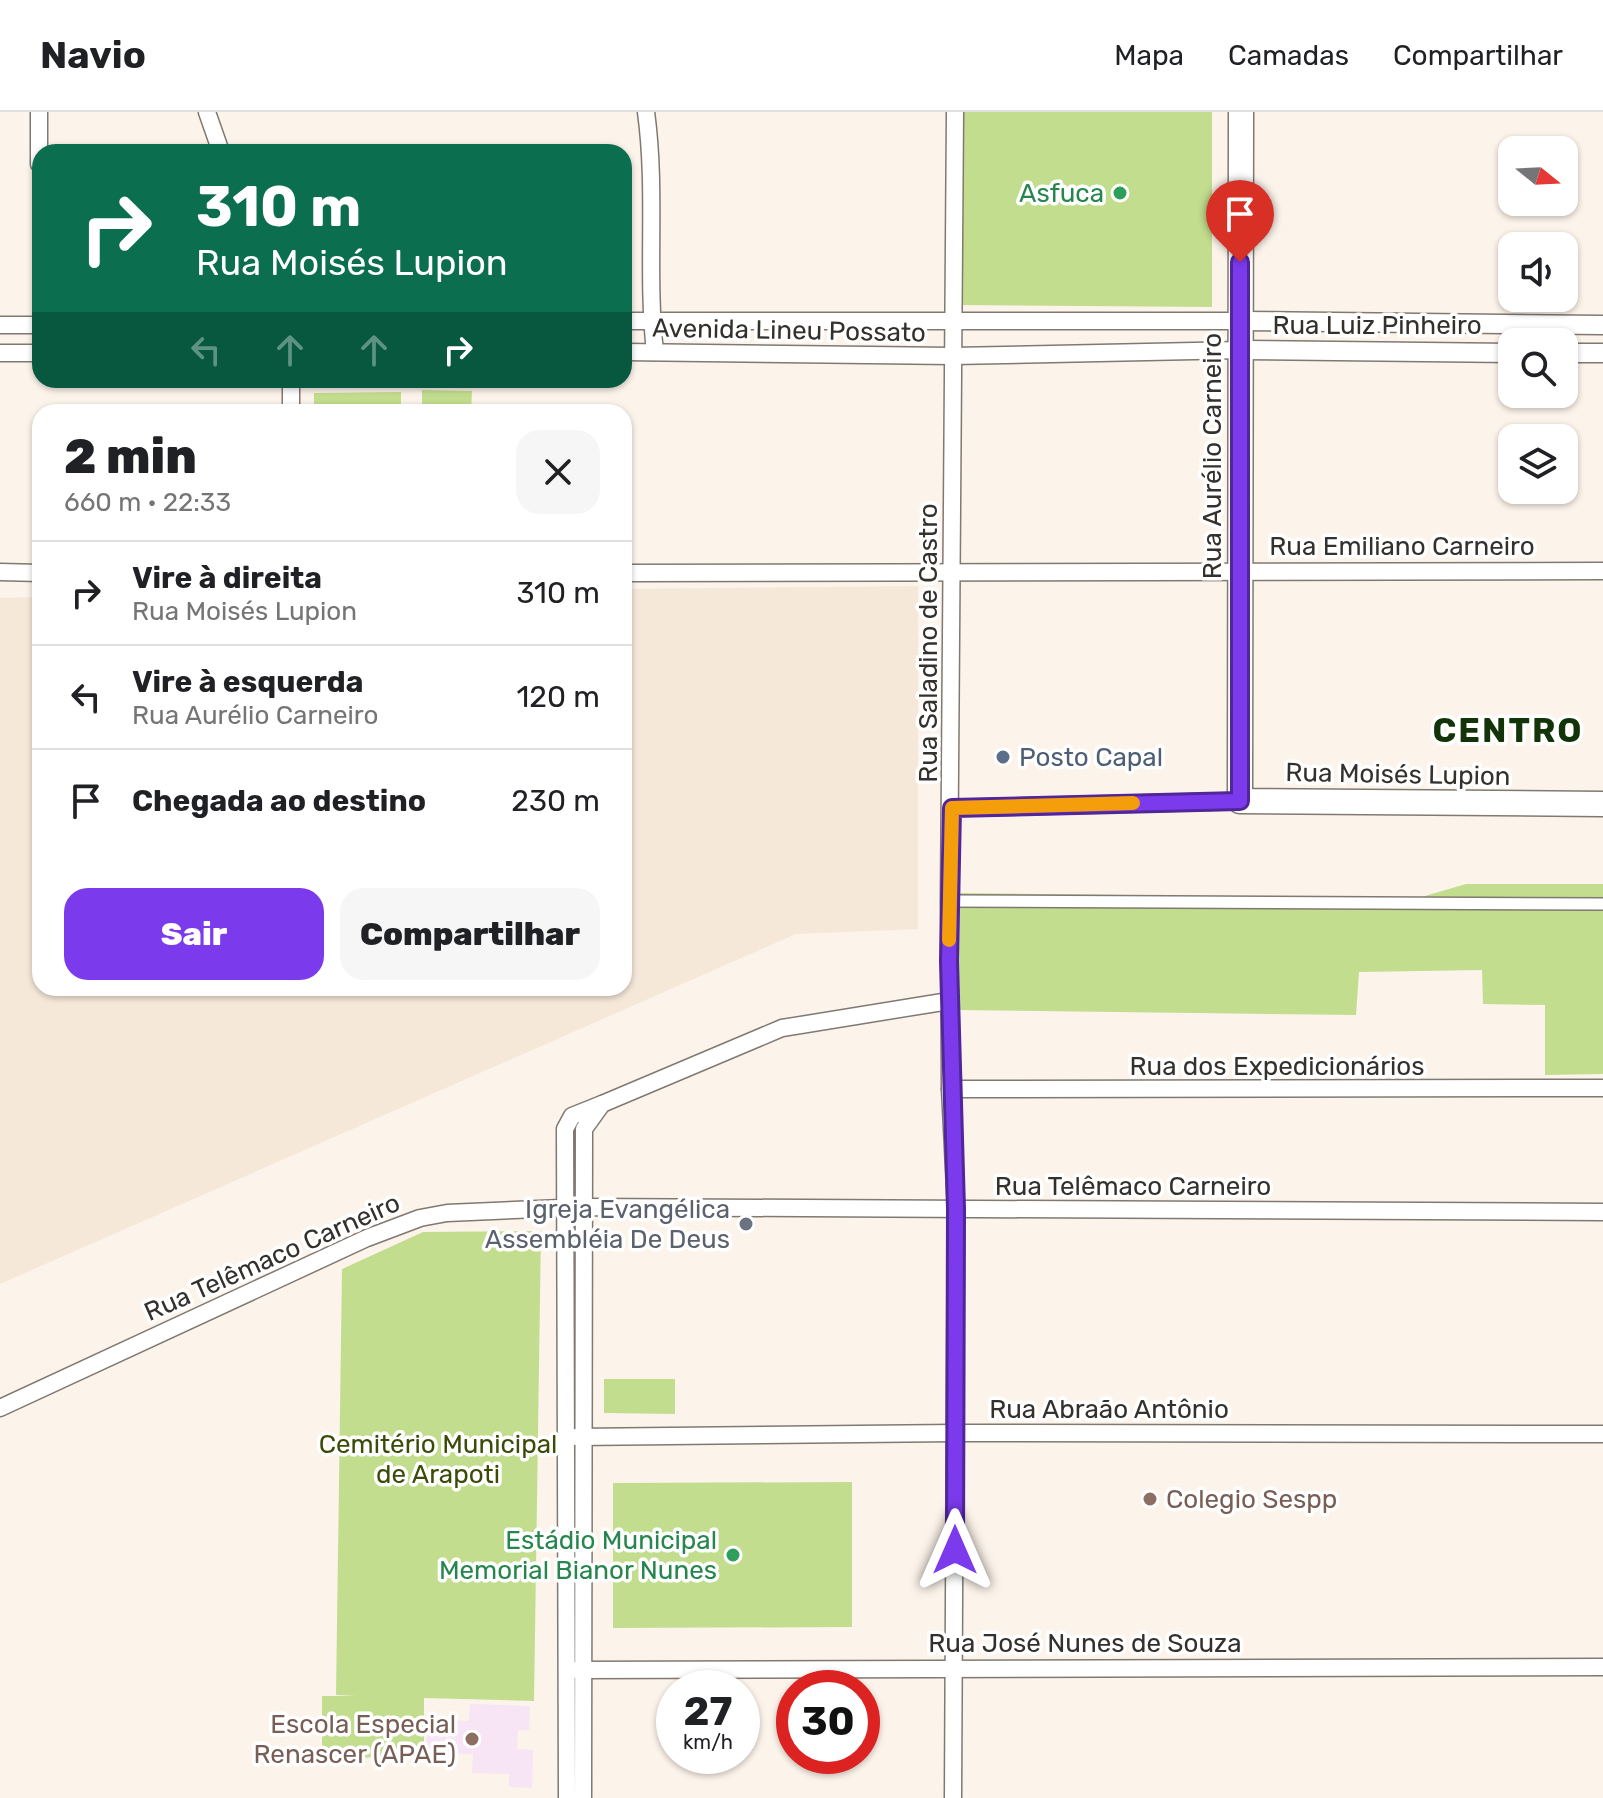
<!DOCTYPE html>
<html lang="pt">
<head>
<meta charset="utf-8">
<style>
	:root { --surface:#fff; --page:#f6f6f6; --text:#202124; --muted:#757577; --line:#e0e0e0; --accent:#7c3aed }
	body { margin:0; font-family:Rubik,sans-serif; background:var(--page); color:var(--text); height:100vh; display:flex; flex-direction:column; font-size:30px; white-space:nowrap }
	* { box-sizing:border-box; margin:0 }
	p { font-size:26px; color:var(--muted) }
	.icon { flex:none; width:44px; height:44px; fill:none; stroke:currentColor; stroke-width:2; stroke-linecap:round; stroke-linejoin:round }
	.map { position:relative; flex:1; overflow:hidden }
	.details { position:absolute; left:32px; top:292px; width:600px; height:592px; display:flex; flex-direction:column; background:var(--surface); border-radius:24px; box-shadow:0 2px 6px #0004 }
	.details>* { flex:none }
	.guide { position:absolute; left:32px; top:32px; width:600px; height:244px; border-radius:24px; box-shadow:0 2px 6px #0004; background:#0b6e4f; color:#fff; overflow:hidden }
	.needle { width:52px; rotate:108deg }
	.tools { position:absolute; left:1498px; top:24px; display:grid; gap:16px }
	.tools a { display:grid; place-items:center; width:80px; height:80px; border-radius:16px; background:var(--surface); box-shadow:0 2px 6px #0004; font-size:40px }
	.speed { position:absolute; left:656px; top:1558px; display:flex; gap:16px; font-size:40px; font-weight:700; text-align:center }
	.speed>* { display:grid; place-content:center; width:104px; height:104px; border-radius:50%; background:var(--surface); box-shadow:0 2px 6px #0004; line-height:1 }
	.speed small { font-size:20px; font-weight:400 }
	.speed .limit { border:12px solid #d22; background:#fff; color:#111 }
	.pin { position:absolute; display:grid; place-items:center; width:68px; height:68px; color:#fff; margin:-82px -34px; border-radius:50% 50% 50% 0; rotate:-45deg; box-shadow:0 0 8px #0007 }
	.pin .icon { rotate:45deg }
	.me { position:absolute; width:88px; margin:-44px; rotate:0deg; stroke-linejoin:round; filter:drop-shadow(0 0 6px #0008) }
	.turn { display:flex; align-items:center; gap:28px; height:168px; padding:0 32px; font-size:36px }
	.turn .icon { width:104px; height:104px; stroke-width:2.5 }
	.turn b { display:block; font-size:56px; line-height:68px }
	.lanes { display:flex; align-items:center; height:76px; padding:0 32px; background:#0003; justify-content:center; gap:40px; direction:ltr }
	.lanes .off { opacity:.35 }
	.round { display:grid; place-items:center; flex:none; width:84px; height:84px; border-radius:24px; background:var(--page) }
	.headline { display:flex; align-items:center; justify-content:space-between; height:136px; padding:0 32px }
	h1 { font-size:48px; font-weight:800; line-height:60px }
	.action { display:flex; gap:16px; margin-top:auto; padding:16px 32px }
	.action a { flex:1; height:92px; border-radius:24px; background:var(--accent); color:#fff; font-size:32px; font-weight:800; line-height:92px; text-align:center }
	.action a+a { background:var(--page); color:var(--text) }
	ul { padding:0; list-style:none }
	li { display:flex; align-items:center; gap:24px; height:104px; padding:0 32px; border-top:2px solid var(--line) }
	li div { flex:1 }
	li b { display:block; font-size:30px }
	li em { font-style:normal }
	header { display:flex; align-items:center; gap:48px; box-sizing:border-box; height:112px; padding:0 40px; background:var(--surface); border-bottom:2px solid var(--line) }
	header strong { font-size:38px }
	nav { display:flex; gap:44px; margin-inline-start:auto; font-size:28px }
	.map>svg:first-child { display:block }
	.built { fill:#f6e8d9 }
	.education { fill:#f7e4f5 }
	.green { fill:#c3dd8f }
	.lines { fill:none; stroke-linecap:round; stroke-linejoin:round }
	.pedestrian-casing { stroke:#807971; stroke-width:14 }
	.minor-casing { stroke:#807971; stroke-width:19 }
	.tertiary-casing { stroke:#807971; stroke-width:21 }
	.primary-casing { stroke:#807971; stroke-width:27 }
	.pedestrian { stroke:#fff; stroke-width:11 }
	.minor { stroke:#fff; stroke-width:16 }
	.tertiary { stroke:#fff; stroke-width:18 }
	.primary { stroke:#fff; stroke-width:24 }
	.route-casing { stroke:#51269a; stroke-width:20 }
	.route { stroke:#7c3aed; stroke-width:14 }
	.slow { stroke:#f59e0b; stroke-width:14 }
	.leisure-dot { fill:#2e9e5b; stroke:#fff; stroke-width:3 }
	.service-dot { fill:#5c6f8a; stroke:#fff; stroke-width:3 }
	.worship-dot { fill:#6b7280; stroke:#fff; stroke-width:3 }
	.education-dot { fill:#8d6e63; stroke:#fff; stroke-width:3 }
	.labels { text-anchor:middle; stroke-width:7; stroke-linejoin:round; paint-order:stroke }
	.leisure-label { font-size:26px; fill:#27864d; stroke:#fff; text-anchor:end }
	.street-label { font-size:26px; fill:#34312d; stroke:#fff }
	.service-label { font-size:26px; fill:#4e5e75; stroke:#fff; text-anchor:start }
	.worship-label { font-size:26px; fill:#5b616d; stroke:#fff; text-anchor:end }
	.park-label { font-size:26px; fill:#3b4c09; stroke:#fff }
	.education-label { font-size:26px; fill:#785e54; stroke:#fff; text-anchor:start }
	.district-label { font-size:34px; font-weight:bold; letter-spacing:2px; fill:#123408; stroke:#fff }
</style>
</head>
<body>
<header>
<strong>Navio</strong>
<nav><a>Mapa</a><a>Camadas</a><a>Compartilhar</a></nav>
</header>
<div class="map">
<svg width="1603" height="1686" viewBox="0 0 1603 1686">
	<rect width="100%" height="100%" fill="#fcf3ea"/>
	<!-- built -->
	<polygon class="built" points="918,474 918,817 796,822 0,1172 0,486 40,485 40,876 624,876 624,477"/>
	<!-- education -->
	<polygon class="education" points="470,1592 530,1594 529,1618 518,1618 517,1637 533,1638 532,1676 509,1675 509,1662 472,1661 473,1642 426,1640 428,1608 469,1609"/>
	<!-- green -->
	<g class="green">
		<polygon points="964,0 1212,0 1212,195 961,193"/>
		<polygon points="422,278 472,279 471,300 422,300"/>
		<polygon points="401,280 401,300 314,300 314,281"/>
		<polygon points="1466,772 1603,772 1603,962 1545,963 1545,893 1483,892 1482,858 1359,860 1356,903 957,898 958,781 1418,786"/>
		<polygon points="541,1119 534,1589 424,1586 424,1645 322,1646 322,1584 356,1584 336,1583 342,1157 423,1120"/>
		<polygon points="604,1267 675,1267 675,1302 604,1301"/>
		<polygon points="852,1370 852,1515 613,1516 613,1371"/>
	</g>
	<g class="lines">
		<defs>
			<polyline id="pedestrian" points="949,789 1603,792"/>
			<g id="minor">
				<polyline points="39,0 39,52"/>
				<polyline points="207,0 221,40"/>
				<path d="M646,0C657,80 646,160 655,240"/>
				<polyline points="624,209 1239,209"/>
				<polyline points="0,213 40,213"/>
				<polyline points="624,240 953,244 1242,238"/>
				<polyline points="0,241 40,241"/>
				<polyline points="291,300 291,268"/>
				<polyline points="0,460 40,461"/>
				<polyline points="624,461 1603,459"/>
				<polyline points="952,696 1240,689"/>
				<polyline points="950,977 1603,976"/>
				<polyline points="602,992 782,916 949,889"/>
				<polyline points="0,1296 367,1126 420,1106 447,1101 585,1095 1603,1100"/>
				<polyline points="576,1325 955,1321 1603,1322"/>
				<polyline points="577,1558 1603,1555"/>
				<polyline points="567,1686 565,1017 572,1004 602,992 584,1017 583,1686"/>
				<polyline points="953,1686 956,1097 950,977 949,789 955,0"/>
			</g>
			<g id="tertiary">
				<polyline points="1239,209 1603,213"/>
				<polyline points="1242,238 1512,241"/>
				<polyline points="1564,241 1603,241"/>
			</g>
			<polyline id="primary" points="1241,0 1240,689 1603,692"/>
		</defs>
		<!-- pedestrian casing -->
		<use href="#pedestrian" class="pedestrian-casing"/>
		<!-- minor casing -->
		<use href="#minor" class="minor-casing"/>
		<!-- tertiary casing -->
		<use href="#tertiary" class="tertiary-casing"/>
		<!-- primary casing -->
		<use href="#primary" class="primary-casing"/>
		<!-- pedestrian -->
		<use href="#pedestrian" class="pedestrian"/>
		<!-- minor -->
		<use href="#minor" class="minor"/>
		<!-- tertiary -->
		<use href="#tertiary" class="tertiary"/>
		<!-- primary -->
		<use href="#primary" class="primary"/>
	</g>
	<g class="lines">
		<defs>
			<polyline id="route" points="955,1438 956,1097 949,849 952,696 1240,689 1240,150"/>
		</defs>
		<!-- route casing -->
		<use href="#route" class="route-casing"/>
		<!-- route -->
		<use href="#route" class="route"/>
		<!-- slow -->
		<polyline class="slow" points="949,828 952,696 1133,691"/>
	</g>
	<!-- markers -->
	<g class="leisure-dot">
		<circle cx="1120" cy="81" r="8"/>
		<circle cx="733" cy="1443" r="8"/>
	</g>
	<circle class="service-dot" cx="1003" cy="645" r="8"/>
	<circle class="worship-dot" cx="746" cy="1112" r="8"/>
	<g class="education-dot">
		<circle cx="1150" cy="1387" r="8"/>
		<circle cx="472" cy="1627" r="8"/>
	</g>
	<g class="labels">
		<!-- leisure labels -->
		<g class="leisure-label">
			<text x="1104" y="90">Asfuca</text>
			<text x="717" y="1437">Estádio Municipal<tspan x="717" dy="30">Memorial Bianor Nunes</tspan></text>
		</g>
		<!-- street labels -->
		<g class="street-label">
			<text x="1377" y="222">Rua Luiz Pinheiro</text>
			<text transform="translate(789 218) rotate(1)" y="9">Avenida Lineu Possato</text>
			<text transform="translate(1212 344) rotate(-90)" y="9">Rua Aurélio Carneiro</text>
			<text x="1402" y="443">Rua Emiliano Carneiro</text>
			<text transform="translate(928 531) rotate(-90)" y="9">Rua Saladino de Castro</text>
			<text transform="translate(1398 662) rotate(1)" y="9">Rua Moisés Lupion</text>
			<text x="1277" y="963">Rua dos Expedicionários</text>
			<text x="1133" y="1083">Rua Telêmaco Carneiro</text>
			<text transform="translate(272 1145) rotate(-24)" y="9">Rua Telêmaco Carneiro</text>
			<text x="1109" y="1306">Rua Abraão Antônio</text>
			<text x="1085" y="1540">Rua José Nunes de Souza</text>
		</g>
		<!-- service labels -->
		<g class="service-label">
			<text x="1019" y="654">Posto Capal</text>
		</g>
		<!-- worship labels -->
		<g class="worship-label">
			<text x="730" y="1106">Igreja Evangélica<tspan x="730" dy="30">Assembléia De Deus</tspan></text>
		</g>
		<!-- park labels -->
		<g class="park-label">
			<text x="438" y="1341">Cemitério Municipal<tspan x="438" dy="30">de Arapoti</tspan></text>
		</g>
		<!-- education labels -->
		<g class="education-label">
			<text x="1166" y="1396">Colegio Sespp</text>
			<text x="456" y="1621" text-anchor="end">Escola Especial<tspan x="456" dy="30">Renascer (APAE)</tspan></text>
		</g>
		<!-- district labels -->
		<g class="district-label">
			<text x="1508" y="630">CENTRO</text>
		</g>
	</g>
</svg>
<div class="tools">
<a><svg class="needle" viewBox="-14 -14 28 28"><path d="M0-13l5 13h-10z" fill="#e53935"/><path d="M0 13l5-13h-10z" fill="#757577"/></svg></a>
<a><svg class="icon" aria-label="sound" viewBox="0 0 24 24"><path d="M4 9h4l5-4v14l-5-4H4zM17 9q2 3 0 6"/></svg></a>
<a><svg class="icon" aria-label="search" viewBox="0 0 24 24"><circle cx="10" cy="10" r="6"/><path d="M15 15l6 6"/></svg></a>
<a><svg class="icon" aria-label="layers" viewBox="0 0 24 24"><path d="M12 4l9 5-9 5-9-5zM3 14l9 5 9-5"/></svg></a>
</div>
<div class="speed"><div>27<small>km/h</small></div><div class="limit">30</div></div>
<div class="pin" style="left:1240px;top:150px;background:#d93025"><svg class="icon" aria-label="arrive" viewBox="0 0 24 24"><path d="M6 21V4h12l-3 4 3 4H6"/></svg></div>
<svg class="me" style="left:955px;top:1438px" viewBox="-20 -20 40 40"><path d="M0-17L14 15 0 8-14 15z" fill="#7c3aed" stroke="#fff" stroke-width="4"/></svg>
<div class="guide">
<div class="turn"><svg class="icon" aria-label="right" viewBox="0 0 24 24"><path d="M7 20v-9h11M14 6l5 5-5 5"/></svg><div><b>310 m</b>Rua Moisés Lupion</div></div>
<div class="lanes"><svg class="icon off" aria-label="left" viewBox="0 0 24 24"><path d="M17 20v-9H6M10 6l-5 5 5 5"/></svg><svg class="icon off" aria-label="ahead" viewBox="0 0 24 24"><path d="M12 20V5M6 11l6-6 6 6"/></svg><svg class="icon off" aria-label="ahead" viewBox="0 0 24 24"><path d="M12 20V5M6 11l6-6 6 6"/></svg><svg class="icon" aria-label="right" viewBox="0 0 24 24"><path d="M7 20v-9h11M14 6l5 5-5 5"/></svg></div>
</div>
<section class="details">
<div class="headline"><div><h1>2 min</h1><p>660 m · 22:33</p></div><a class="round"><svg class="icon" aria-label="close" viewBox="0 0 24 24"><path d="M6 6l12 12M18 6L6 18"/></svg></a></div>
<ul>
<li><svg class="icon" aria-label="right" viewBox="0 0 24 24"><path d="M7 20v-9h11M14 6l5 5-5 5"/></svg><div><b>Vire à direita</b><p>Rua Moisés Lupion</p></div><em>310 m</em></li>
<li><svg class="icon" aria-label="left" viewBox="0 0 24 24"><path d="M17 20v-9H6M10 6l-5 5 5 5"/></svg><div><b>Vire à esquerda</b><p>Rua Aurélio Carneiro</p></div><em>120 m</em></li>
<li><svg class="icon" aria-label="arrive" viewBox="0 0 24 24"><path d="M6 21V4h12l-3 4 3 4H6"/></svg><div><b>Chegada ao destino</b></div><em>230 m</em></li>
</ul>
<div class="action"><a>Sair</a><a>Compartilhar</a></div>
</section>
</div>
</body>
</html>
